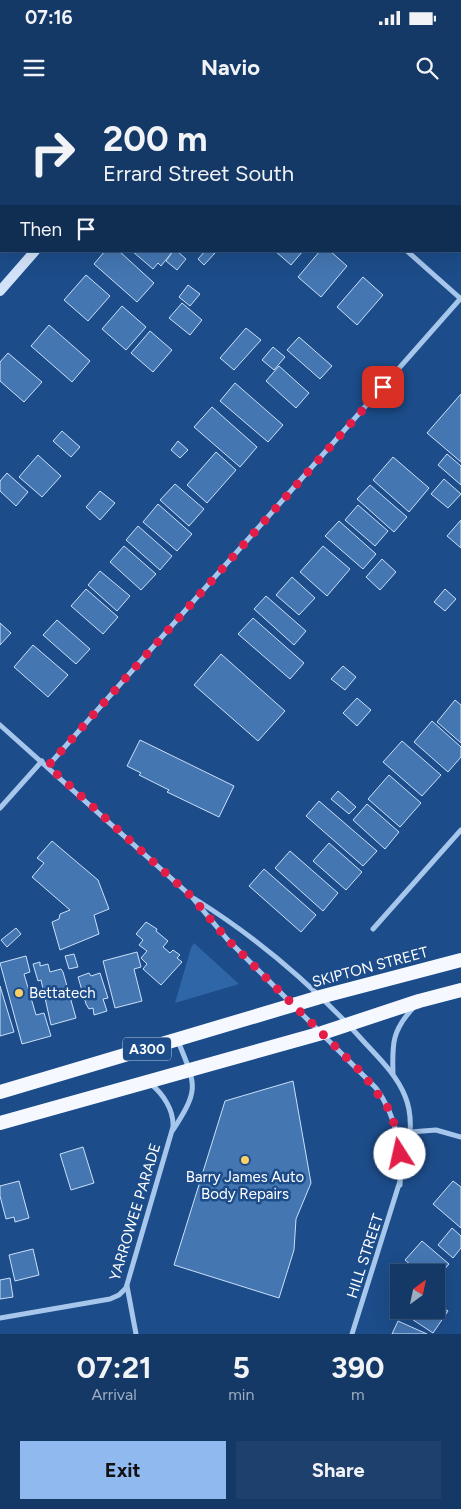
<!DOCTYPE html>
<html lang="en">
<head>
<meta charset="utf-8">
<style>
	:root { --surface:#153967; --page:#1e406d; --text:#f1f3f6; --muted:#9dacc0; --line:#34537b; --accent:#90b9f0 }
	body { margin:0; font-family:Figtree,sans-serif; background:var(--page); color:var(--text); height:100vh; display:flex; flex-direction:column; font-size:19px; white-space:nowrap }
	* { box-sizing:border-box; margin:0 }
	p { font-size:16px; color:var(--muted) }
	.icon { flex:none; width:28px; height:28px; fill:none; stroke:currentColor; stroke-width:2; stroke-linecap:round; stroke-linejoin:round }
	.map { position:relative; height:1234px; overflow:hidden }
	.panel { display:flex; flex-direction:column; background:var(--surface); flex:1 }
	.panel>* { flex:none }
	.top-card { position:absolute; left:0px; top:0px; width:461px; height:152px; box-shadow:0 5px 20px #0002,0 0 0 1px var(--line); background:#153967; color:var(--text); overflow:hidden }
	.needle { width:32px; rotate:33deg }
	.controls { position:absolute; left:390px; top:1164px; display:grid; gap:10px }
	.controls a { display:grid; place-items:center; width:55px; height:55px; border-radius:0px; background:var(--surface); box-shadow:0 5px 20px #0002,0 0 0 1px var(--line); font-size:25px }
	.pin { position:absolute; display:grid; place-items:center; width:42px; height:42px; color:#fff; margin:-21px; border-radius:10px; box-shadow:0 2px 8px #0006 }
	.me { position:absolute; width:55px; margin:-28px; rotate:350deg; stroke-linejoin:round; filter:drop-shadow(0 0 4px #0008) }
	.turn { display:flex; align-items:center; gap:18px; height:105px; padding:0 20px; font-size:22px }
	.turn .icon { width:65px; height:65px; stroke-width:2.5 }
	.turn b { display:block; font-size:35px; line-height:42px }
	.then { display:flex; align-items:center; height:48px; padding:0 20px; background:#0003; gap:10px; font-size:19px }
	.eta { display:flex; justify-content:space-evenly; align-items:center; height:85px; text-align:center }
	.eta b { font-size:30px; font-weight:700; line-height:35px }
	.primary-button { display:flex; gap:10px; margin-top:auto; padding:10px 20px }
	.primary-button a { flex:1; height:58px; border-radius:0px; background:var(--accent); color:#111; font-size:20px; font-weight:700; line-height:58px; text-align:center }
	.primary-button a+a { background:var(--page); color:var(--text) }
	.status { display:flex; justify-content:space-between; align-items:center; height:35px; padding:0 25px; background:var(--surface); direction:ltr }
	.status svg { height:14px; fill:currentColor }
	header { display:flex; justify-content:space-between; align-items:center; height:65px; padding:0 20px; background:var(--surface); font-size:22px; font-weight:700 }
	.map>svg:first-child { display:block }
	.green { fill:#2f66a7 }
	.building { fill:#4476b2; stroke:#cbe0f9 }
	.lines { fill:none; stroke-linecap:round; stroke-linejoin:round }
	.minor { stroke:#a6c6ec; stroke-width:5 }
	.secondary { stroke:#d2e3f9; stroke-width:10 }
	.trunk { stroke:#f5f9ff; stroke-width:14 }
	.route { stroke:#e11d48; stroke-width:9; stroke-dasharray:0 16.2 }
	.poi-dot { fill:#fdd063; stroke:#1c4c89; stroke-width:2 }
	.labels { text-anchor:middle; stroke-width:5; stroke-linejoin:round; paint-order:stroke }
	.shield { fill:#1c4c89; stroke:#bbc9dc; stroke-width:1 }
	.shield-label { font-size:14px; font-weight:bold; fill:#fff }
	.street-label { font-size:15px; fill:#fff; stroke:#1c4c89 }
	.poi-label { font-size:15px; fill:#fff; stroke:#1c4c89; text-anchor:start }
</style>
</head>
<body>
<div class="status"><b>07:16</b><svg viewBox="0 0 49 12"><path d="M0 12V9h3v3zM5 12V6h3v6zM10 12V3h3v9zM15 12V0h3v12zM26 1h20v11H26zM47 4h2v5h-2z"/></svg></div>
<header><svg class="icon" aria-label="menu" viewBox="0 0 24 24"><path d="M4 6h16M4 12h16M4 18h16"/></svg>Navio<svg class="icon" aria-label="search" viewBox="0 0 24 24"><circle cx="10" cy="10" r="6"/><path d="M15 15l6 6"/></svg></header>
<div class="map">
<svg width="461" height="1234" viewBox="0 0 461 1234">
	<rect width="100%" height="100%" fill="#1c4c89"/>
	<!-- green -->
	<polygon class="green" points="194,843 239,884 175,903 191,848"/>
	<!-- building -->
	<g class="building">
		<polygon points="105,151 119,151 154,183 137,202 94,164"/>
		<polygon points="132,151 173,151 161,166 158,163 153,169"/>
		<polygon points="173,151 177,151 186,159 177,170 166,161"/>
		<polygon points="205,151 215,153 204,165 198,159"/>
		<polygon points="275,151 303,151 291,165"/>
		<polygon points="320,151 330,151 347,166 321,197 298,177"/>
		<polygon points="86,175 110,196 88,221 64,200"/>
		<polygon points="363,177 383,195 357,225 337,207"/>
		<polygon points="188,185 200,194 190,206 179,197"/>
		<polygon points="182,203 202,220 190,235 169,218"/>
		<polygon points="122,206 146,227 126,250 102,229"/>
		<polygon points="49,225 90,261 72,282 31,246"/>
		<polygon points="246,228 261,240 234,270 220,258"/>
		<polygon points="150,231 172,250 153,272 131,253"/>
		<polygon points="299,237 332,266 320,279 287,250"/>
		<polygon points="273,247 285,257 274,270 262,260"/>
		<polygon points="8,253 42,282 24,302 0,281 0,262"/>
		<polygon points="279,266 309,293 296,308 266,281"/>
		<polygon points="235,283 283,325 268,342 220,301"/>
		<polygon points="461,294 461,362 427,333"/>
		<polygon points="212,307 257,347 240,367 194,327"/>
		<polygon points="62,331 80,347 71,357 53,341"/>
		<polygon points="178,341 188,350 180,358 171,350"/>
		<polygon points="216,352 236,370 207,403 187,385"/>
		<polygon points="447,354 461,366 461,385 438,365"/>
		<polygon points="38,355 61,376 42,397 19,377"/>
		<polygon points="393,357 429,388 409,412 373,380"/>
		<polygon points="7,373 28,392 16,406 0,391 0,381"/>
		<polygon points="444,379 461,394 448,408 431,394"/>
		<polygon points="175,384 204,409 189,426 160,400"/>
		<polygon points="370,385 407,417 394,432 357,399"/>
		<polygon points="100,391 115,403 100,420 86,407"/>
		<polygon points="158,404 192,434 177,451 143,422"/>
		<polygon points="358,405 388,431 375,446 345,420"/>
		<polygon points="461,420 461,448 447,436"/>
		<polygon points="339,421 376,454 363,469 325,436"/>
		<polygon points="138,426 172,456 160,470 126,440"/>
		<polygon points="124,446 156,474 141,490 110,462"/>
		<polygon points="323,446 350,469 327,496 300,472"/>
		<polygon points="382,459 396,472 380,490 366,477"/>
		<polygon points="100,471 130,496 117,511 88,485"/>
		<polygon points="292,477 315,498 299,515 276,495"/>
		<polygon points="86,489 118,517 103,534 71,506"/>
		<polygon points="445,489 456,499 445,511 434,502"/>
		<polygon points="266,496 306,531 294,545 254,509"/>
		<polygon points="253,518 304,563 290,579 238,534"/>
		<polygon points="57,520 90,549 76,564 43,535"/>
		<polygon points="0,523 11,533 0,545"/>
		<polygon points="33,545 68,575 48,597 14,567"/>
		<polygon points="221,554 285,611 258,641 194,585"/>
		<polygon points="343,566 356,577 345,590 331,579"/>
		<polygon points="357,598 371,610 357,626 343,613"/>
		<polygon points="455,600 461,605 461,643 437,622"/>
		<polygon points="432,621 461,647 461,657 448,672 414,642"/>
		<polygon points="140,640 234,686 219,717 167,692 169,690 139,675 141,673 127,666"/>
		<polygon points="402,641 441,675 422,696 383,662"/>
		<polygon points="389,675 421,703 400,727 368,699"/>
		<polygon points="338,691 356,707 349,714 331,699"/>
		<polygon points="319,701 377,751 363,766 306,716"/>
		<polygon points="367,704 399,732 385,749 353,720"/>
		<polygon points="52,741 98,780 109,809 94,815 99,834 60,850 52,822 59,819 60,814 70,810 32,777 44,763 37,758"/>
		<polygon points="329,743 362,772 346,790 313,761"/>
		<polygon points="290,751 338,793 323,811 275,768"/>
		<polygon points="264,769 316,815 301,832 249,786"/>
		<polygon points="146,822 157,829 156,831 168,841 163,847 170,853 173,850 180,855 177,858 182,862 161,885 143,869 147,864 141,858 147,851 139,845 143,840 136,834"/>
		<polygon points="16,828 21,834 7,847 1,840"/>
		<polygon points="137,852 141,867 134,869 142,901 115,908 103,861"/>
		<polygon points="74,854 78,867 69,869 65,856"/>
		<polygon points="26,856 30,872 24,874 36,915 44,913 51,936 22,944 0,863"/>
		<polygon points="40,862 40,866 48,864 50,872 61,869 63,872 76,918 51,925 41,880 38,881 33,864"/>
		<polygon points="89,873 91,876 100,873 108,898 103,899 107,911 94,915 93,908 89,909 86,904 78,877"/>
		<polygon points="0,886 14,932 0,936"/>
		<polygon points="293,981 311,1083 296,1119 294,1150 279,1198 174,1165 225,1001"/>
		<polygon points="83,1047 94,1083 71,1090 60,1054"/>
		<polygon points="19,1081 29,1118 15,1122 14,1117 6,1119 0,1096 0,1086"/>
		<polygon points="453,1081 461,1087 461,1128 433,1104"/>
		<polygon points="452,1128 461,1136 461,1148 453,1158 438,1145"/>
		<polygon points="422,1141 449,1164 436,1179 436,1172 419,1172 405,1160"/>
		<polygon points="33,1149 39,1175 15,1181 9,1155"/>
		<polygon points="10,1178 13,1197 0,1199 0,1180"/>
		<polygon points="436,1204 448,1211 433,1233 398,1210 436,1210"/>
		<polygon points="398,1221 427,1234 392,1234"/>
	</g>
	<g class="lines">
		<!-- minor -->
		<g class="minor">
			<polyline points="236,0 237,1"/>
			<polyline points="407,151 461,199"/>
			<path d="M0,625L191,796L227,839L376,988C397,1017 402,1049 400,1085"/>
			<polyline points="48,666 461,198"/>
			<polyline points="0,708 42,661"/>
			<path d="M195,799C259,839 316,888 366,944C381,960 397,976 405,996C415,1020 409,1046 403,1071"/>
			<polyline points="373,829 461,730"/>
			<path d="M393,974C392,944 392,930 414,907"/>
			<path d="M173,1030C200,988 196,986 178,941"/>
			<polyline points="397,1033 436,1030 461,1037"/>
			<polyline points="127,1186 136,1234"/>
			<path d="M0,1218L110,1199L119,1195L126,1188L173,1027C174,1010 163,994 151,984"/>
			<polyline points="352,1234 400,1081"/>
		</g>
		<!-- secondary -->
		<g class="secondary">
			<polyline points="166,1 167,0"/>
			<polyline points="0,191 35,151"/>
		</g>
		<!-- trunk -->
		<g class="trunk">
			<polyline points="0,992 320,897 461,860"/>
			<polyline points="0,1023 322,933 419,901 461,890"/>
		</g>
	</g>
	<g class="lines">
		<!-- route -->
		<polyline class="route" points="383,287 48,666 191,796 227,839 364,975 388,1008 395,1026 400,1054"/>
	</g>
	<!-- markers -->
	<g class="poi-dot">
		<circle cx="19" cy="893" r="5"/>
		<circle cx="245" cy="1060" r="5"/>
	</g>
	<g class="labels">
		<!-- shield labels -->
		<rect class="shield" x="123" y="937.5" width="48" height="23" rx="4"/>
		<g class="shield-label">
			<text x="147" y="954">A300</text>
		</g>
		<!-- street labels -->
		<g class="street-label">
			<text transform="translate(370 867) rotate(-15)" y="5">SKIPTON STREET</text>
			<text transform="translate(135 1112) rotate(-73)" y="5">YARROWEE PARADE</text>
			<text transform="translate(365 1156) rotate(-72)" y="5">HILL STREET</text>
		</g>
		<!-- poi labels -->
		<g class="poi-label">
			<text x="29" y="898">Bettatech</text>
			<text x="245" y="1082" text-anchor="middle">Barry James Auto<tspan x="245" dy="17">Body Repairs</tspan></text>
		</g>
	</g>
</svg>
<div class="controls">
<a><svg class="needle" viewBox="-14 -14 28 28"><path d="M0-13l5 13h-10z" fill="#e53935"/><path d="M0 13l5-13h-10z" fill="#9dacc0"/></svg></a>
</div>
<div class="pin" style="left:383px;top:287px;background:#d93025"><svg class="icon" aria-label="arrive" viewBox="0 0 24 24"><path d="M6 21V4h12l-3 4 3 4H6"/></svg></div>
<svg class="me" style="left:400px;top:1054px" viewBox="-20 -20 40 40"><circle r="19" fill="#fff"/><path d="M0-13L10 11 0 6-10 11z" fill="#e11d48"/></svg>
<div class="top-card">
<div class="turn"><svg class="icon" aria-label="right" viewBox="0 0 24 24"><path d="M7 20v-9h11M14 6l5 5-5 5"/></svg><div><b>200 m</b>Errard Street South</div></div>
<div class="then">Then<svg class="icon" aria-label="arrive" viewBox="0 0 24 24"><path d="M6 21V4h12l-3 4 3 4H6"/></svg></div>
</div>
</div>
<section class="panel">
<div class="eta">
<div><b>07:21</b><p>Arrival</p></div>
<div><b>5</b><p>min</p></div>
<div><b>390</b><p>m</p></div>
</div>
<div class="primary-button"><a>Exit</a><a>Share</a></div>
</section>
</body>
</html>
